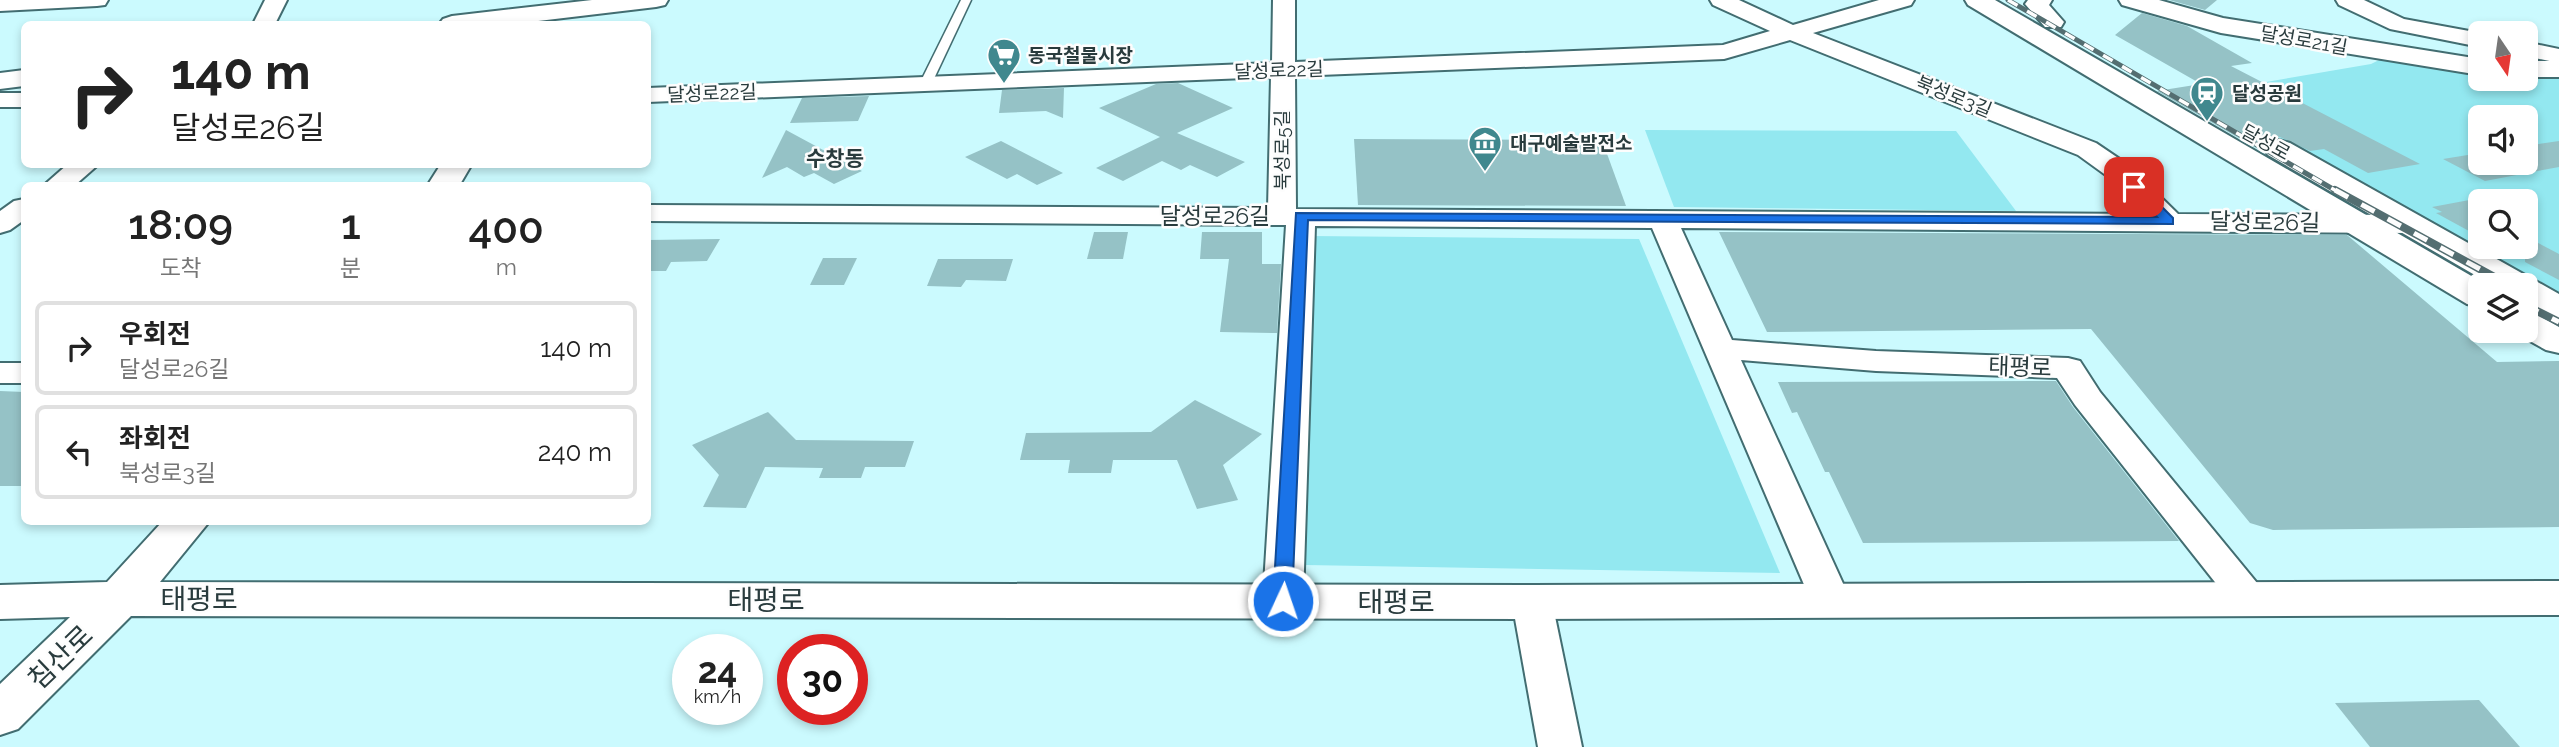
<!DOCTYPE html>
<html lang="ko">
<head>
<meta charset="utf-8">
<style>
	:root { --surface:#fff; --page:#f2f2f2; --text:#222; --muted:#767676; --line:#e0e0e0 }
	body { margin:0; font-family:Raleway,"Noto Sans KR",sans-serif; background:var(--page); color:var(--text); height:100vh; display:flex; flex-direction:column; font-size:26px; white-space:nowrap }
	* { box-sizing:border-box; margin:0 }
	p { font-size:23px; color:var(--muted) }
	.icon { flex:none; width:38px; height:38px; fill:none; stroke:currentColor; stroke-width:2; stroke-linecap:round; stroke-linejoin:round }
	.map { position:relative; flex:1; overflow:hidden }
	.panel { position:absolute; left:21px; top:182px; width:630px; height:343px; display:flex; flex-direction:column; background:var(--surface); border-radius:10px; box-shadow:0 4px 10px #0003 }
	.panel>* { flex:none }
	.top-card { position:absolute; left:21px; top:21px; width:630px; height:147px; border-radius:10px; box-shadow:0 4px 10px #0003; background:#fff; color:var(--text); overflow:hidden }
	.needle { width:46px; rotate:167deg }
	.tools { position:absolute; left:2468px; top:21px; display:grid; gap:14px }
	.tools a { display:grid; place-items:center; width:70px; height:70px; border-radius:10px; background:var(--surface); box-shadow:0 4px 10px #0003; font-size:35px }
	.speed { position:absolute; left:672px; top:634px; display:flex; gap:14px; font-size:35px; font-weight:700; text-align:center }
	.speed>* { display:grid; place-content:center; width:91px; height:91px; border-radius:50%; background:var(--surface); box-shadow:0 4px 10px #0003; line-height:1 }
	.speed small { font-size:18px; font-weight:400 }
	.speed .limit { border:10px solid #d22; background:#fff; color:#111 }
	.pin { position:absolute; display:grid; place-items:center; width:60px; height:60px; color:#fff; margin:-30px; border-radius:14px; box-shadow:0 4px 10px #0006 }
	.me { position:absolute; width:77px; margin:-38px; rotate:3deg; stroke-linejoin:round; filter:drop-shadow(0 0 5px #0008) }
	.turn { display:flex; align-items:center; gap:24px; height:147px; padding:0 35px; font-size:32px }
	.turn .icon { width:91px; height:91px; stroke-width:2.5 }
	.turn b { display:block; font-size:49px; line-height:60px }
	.eta { display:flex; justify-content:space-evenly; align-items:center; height:119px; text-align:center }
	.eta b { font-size:42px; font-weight:600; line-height:49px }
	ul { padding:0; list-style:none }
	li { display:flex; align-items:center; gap:21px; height:94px; margin:0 14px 10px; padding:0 21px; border:4px solid var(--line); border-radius:10px }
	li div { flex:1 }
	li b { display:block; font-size:26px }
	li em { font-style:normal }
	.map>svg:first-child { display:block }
	.green { fill:#93e8f0; fill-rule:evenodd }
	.building { fill:#95c2c6 }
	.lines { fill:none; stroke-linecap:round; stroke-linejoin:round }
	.lane-casing { stroke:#426d71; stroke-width:3 }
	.street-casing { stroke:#426d71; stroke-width:4 }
	.secondary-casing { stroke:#426d71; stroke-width:4 }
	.lane { fill:#fff; fill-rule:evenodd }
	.street { fill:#fff; fill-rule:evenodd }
	.secondary { fill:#fff; fill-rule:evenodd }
	.rail-far1-casing { stroke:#546e71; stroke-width:5 }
	.rail-casing { stroke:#546e71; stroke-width:8 }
	.rail-far1 { stroke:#fdfdfd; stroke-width:3.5; stroke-dasharray:11; stroke-linecap:butt }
	.rail { stroke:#fdfdfd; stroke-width:5; stroke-dasharray:15; stroke-linecap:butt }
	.route { fill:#1a73e8; stroke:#114b97; stroke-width:2 }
	.labels { text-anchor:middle; stroke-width:5; stroke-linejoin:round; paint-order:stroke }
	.far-street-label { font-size:19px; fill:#293b3d; stroke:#fdfdfd }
	.far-poi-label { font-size:19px; font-weight:bold; fill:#293b3d; stroke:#fdfdfd; text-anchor:start }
	.far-quarter-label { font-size:21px; font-weight:bold; fill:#293b3d; stroke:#fdfdfd }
	.street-label { font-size:23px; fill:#293b3d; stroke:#fdfdfd }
	.near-street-label { font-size:28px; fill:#293b3d; stroke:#fdfdfd }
</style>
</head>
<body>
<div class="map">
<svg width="2559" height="747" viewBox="0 0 2559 747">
	<rect width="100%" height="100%" fill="#cbfafe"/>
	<!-- green -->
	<g class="green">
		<path d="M2385,57L2480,67V79H2525V69H2559V309L2525,285H2517L2185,96L2371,64ZM2480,117H2525V163H2480ZM2480,201H2525V247H2480Z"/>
		<polygon points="1645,130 1956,131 2016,211 1674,207"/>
		<polygon points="1310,236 1639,239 1780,573 1305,565"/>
	</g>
	<!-- building -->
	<g class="building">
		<polygon points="2169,0 2217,0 2205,10"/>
		<polygon points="2142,13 2187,26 2252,63 2231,66 2420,164 2368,173 2324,149 2310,151 2280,137 2266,142 2262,148 2263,152 2157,91 2201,84 2115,35"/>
		<polygon points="1178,83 1233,108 1177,133 1245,162 1217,177 1190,165 1181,170 1162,161 1123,181 1096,168 1160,137 1099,108 1156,84"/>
		<polygon points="1064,88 1063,118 1046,111 999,113 1002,90"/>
		<polygon points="869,96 858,121 790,123 802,98"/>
		<polygon points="786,130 862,171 834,184 814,173 804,177 787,167 762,178"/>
		<polygon points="1354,139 1602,140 1626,206 1358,205"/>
		<polygon points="1001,141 1063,173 1037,185 1017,174 1007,179 965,157"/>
		<polygon points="2559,141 2559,167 2485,181 2443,159 2480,153 2480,163 2525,163 2525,146"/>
		<polygon points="2480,198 2480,237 2436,213 2442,212 2432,207"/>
		<polygon points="1094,232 1128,232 1123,259 1087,259"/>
		<polygon points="1202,232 1262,232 1262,264 1281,264 1277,333 1220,332 1229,259 1200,259"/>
		<polygon points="1719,232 2347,235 2497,362 2559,361 2559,527 2273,530 2250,523 2091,329 1767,332"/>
		<polygon points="2525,236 2559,254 2559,280 2525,262"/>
		<polygon points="720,239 707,261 671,262 666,271 648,271 648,240"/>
		<polygon points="823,258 857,258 844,285 810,285"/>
		<polygon points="938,259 1013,259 1006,281 966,280 961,287 927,286"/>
		<polygon points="2056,381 2073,407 2179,541 1863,543 1829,472 1825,472 1797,412 1792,413 1778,382"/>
		<polygon points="0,391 24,392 24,486 0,486"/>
		<polygon points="1195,400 1262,434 1223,465 1238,500 1197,509 1177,460 1113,460 1111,473 1068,473 1070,460 1020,460 1026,433 1151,432"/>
		<polygon points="768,412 796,440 914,441 905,467 865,467 861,478 819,478 823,468 765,467 746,508 703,507 719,475 692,445"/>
		<polygon points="2479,700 2520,747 2370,747 2335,703"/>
	</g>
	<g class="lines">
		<defs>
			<polygon id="lane" points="961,0 971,0 931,85 921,87 919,85"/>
			<g id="street">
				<polygon points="0,0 108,0 105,5 97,6 0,11"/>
				<polygon points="265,0 287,0 275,24 253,24"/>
				<path d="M1273,0H1295V62L1723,45L1770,31L1713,5L1710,0H1739L1793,25L1879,0H1914L1911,5L1813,33L2096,143L2127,164L2178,214L2412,215L2422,218L2426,224L2422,230L2412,233L1681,228L1732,340L1876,351L2068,358L2080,361L2100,392L2271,600L2265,610L2251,615L2237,610L2075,405L2057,378L1876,371L1741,360L1851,601L1845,611L1831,616L1817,611L1811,601L1652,228L1315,226L1303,601L1297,611L1283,616L1269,611L1263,601L1286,225L648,221V205L1268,208L1271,77L648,102V88L1272,63ZM1790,40L2078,155L2107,176L2146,214L1296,209L1295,76L1724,59Z"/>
				<polygon points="2028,0 2052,0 2049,5 2064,22 2061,27 2045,27 2025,4"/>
				<polygon points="2336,0 2364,0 2404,19 2480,33 2480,47 2390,29 2339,5"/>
				<polygon points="2525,42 2559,49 2559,63 2525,56"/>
				<rect x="0" y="93" width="24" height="14"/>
				<polygon points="68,164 99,164 74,186 43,186"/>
				<polygon points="24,199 24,220 10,230 0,233 0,211 14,201"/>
				<rect x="0" y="363" width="24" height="20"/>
				<polygon points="1532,587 1546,592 1552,602 1582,747 1538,747 1512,602 1518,592"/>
			</g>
			<g id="secondary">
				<polygon points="592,0 668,0 665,5 656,7 513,24 439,24 443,19 452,16"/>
				<polygon points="1965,0 1995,0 2487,285 2480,285 2480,307 2467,304 1968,5"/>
				<polygon points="2119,0 2159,0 2223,18 2480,59 2480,75 2221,33 2122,5"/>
				<rect x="2525" y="61" width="34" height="16"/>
				<polygon points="24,70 24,86 0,89 0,73"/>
				<polygon points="2279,140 2290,143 2559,294 2559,320 2546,317 2525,305 2525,285 2492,285 2268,155 2264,149 2268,143"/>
				<polygon points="441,164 472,164 459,186 427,186"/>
				<polygon points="2525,312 2538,315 2559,327 2559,353 2546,350 2512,331 2525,331"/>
				<polygon points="162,522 209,522 160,582 1532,585 2559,581 2559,615 1532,619 131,616 18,729 0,735 0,684 70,617 0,619 0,585 107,582"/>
			</g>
		</defs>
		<!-- lane casing -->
		<use href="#lane" class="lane-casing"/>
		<!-- street casing -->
		<use href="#street" class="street-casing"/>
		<!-- secondary casing -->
		<use href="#secondary" class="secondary-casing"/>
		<!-- lane -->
		<use href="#lane" class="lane"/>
		<!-- street -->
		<use href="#street" class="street"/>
		<!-- secondary -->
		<use href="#secondary" class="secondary"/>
		<defs>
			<polyline id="rail-far1" points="2008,0 2338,192"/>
			<g id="rail">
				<polyline points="2335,190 2509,285"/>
				<polyline points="2525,305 2559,322"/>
			</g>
		</defs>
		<!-- rail-far1 casing -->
		<use href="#rail-far1" class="rail-far1-casing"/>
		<!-- rail casing -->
		<use href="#rail" class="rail-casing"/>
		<!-- rail-far1 -->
		<use href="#rail-far1" class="rail-far1"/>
		<!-- rail -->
		<use href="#rail" class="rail"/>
	</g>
	<!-- route -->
	<polygon class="route" points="2134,183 2139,184 2173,218 2173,224 1308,220 1292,601 1290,606 1276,606 1273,601 1296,213 2157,217 2128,187"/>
	<!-- icons -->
	<defs>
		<symbol id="supermarket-pin" viewBox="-11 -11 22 30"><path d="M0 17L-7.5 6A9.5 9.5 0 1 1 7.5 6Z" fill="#40888e" stroke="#fdfdfd"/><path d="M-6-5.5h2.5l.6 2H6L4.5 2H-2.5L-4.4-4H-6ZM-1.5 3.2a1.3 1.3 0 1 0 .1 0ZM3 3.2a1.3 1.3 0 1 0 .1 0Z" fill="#fff"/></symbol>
		<symbol id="station-pin" viewBox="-11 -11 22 30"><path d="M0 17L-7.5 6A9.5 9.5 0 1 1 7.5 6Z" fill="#40888e" stroke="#fdfdfd"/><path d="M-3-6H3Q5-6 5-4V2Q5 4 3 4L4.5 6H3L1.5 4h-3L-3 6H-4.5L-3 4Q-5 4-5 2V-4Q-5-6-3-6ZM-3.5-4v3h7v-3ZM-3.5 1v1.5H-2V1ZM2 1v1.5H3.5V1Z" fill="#fff"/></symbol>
		<symbol id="museum-pin" viewBox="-11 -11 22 30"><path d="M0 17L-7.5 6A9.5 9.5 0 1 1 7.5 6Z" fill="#40888e" stroke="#fdfdfd"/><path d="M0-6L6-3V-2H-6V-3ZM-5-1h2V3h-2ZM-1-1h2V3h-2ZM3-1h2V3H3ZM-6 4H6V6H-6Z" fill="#fff"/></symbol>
	</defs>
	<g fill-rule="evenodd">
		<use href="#supermarket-pin" x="985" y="36" width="38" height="52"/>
		<use href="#station-pin" x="2188" y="74" width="38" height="52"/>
		<use href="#museum-pin" x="1466" y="124" width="38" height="52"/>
	</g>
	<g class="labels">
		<!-- far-street labels -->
		<g class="far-street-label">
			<text transform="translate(2304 40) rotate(10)" y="7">달성로21길</text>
			<text transform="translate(1279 70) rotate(-2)" y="7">달성로22길</text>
			<text transform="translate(712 93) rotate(-2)" y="7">달성로22길</text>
			<text transform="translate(1954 96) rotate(22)" y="7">북성로3길</text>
			<text transform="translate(2266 142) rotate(29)" y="7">달성로</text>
			<text transform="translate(1282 150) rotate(-90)" y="7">북성로5길</text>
		</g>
		<!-- far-poi labels -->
		<g class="far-poi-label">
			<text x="1028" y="62">동국철물시장</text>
			<text x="2232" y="100">달성공원</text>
			<text x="1510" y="150">대구예술발전소</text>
		</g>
		<!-- far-quarter labels -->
		<g class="far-quarter-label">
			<text x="835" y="166">수창동</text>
		</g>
		<!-- street labels -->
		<g class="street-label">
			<text x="1215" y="224">달성로26길</text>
			<text transform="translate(2265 222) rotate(1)" y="8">달성로26길</text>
			<text transform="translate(2020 367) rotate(2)" y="8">태평로</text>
		</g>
		<!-- near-street labels -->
		<g class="near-street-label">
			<text x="199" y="609">태평로</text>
			<text x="766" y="610">태평로</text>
			<text x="1396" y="612">태평로</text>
			<text transform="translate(60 657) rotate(-44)" y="10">침산로</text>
		</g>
	</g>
</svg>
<div class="tools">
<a><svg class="needle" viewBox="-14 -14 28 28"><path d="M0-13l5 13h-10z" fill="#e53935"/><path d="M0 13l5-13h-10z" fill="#767676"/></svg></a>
<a><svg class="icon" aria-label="sound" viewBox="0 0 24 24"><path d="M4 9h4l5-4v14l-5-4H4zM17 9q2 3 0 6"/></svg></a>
<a><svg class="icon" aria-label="search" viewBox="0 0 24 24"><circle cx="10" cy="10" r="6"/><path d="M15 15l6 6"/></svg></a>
<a><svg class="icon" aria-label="layers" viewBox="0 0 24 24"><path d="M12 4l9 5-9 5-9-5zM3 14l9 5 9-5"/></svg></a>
</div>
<div class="speed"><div>24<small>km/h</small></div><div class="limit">30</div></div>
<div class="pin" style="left:2134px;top:187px;background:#d93025"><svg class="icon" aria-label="arrive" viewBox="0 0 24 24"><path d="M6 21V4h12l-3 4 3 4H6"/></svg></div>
<svg class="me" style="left:1283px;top:601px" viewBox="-20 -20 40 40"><circle r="17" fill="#1a73e8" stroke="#fff" stroke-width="3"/><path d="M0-11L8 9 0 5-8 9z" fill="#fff"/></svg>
<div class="top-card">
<div class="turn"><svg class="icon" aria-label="right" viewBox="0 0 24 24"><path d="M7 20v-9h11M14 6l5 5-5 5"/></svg><div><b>140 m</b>달성로26길</div></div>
</div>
<section class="panel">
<div class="eta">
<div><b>18:09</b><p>도착</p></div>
<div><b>1</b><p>분</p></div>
<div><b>400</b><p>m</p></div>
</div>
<ul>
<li><svg class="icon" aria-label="right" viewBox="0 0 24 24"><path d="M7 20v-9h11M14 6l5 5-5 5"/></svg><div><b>우회전</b><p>달성로26길</p></div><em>140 m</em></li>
<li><svg class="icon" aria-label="left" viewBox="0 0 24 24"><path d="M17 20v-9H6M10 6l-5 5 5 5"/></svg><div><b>좌회전</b><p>북성로3길</p></div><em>240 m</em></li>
</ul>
</section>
</div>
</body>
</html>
